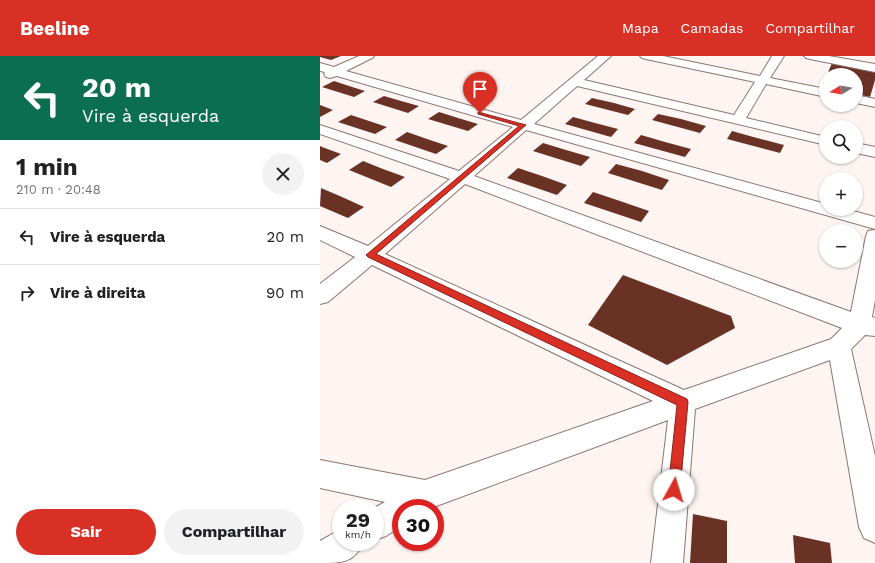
<!DOCTYPE html>
<html lang="pt">
<head>
<meta charset="utf-8">
<style>
	:root { --surface:#fff; --page:#f2f2f2; --text:#202124; --muted:#757577; --line:#e0e0e0; --accent:#d93025 }
	body { margin:0; font-family:"Work Sans",sans-serif; background:var(--page); color:var(--text); height:100vh; display:flex; flex-direction:column; font-size:15px; white-space:nowrap }
	* { box-sizing:border-box; margin:0 }
	p { font-size:13px; color:var(--muted) }
	.icon { flex:none; width:22px; height:22px; fill:none; stroke:currentColor; stroke-width:2; stroke-linecap:round; stroke-linejoin:round }
	.map { position:relative; flex:1; overflow:hidden }
	.drawer { display:flex; flex-direction:column; background:var(--surface); width:320px }
	.drawer>* { flex:none }
	.banner { background:#0b6e4f; color:#fff; overflow:hidden }
	.needle { width:26px; rotate:259deg }
	.fabs { position:absolute; left:499px; top:12px; display:grid; gap:8px }
	.fabs a { display:grid; place-items:center; width:44px; height:44px; border-radius:50%; background:var(--surface); box-shadow:0 1px 3px #0004; font-size:20px }
	.speed { position:absolute; left:12px; top:443px; display:flex; gap:8px; font-size:20px; font-weight:700; text-align:center }
	.speed>* { display:grid; place-content:center; width:52px; height:52px; border-radius:50%; background:var(--surface); box-shadow:0 1px 3px #0004; line-height:1 }
	.speed small { font-size:10px; font-weight:400 }
	.speed .limit { border:6px solid #d22; background:#fff; color:#111 }
	.pin { position:absolute; display:grid; place-items:center; width:34px; height:34px; color:#fff; margin:-41px -17px; border-radius:50% 50% 50% 0; rotate:-45deg; box-shadow:0 0 4px #0007 }
	.pin .icon { rotate:45deg }
	.me { position:absolute; width:44px; margin:-22px; rotate:6deg; stroke-linejoin:round; filter:drop-shadow(0 0 3px #0008) }
	.turn { display:flex; align-items:center; gap:14px; height:84px; padding:0 16px; font-size:18px }
	.turn .icon { width:52px; height:52px; stroke-width:2.5 }
	.turn b { display:block; font-size:28px; line-height:34px }
	.round { display:grid; place-items:center; flex:none; width:42px; height:42px; border-radius:21px; background:var(--page) }
	.head { display:flex; align-items:center; justify-content:space-between; height:68px; padding:0 16px }
	h1 { font-size:24px; font-weight:700; line-height:30px }
	.button { display:flex; gap:8px; margin-top:auto; padding:8px 16px }
	.button a { flex:1; height:46px; border-radius:24px; background:var(--accent); color:#fff; font-size:16px; font-weight:700; line-height:46px; text-align:center }
	.button a+a { background:var(--page); color:var(--text) }
	ul { padding:0; list-style:none }
	li { display:flex; align-items:center; gap:12px; height:56px; padding:0 16px; border-top:1px solid var(--line) }
	li div { flex:1 }
	li b { display:block; font-size:15px }
	li em { font-style:normal }
	header { display:flex; align-items:center; gap:24px; box-sizing:border-box; height:56px; padding:0 20px; background:var(--accent); color:#fff }
	header strong { font-size:19px }
	nav { display:flex; gap:22px; margin-inline-start:auto; font-size:14px }
	main { display:flex; flex:1; min-height:0 }
	.map>svg:first-child { display:block }
	.building { fill:#6a3125 }
	.lines { fill:none; stroke-linecap:round; stroke-linejoin:round }
	.minor-casing { stroke:#8b7671; stroke-width:2 }
	.minor { fill:#fff; fill-rule:evenodd }
	.route { fill:#d93025; stroke:#8d1f18 }
</style>
</head>
<body>
<header>
<strong>Beeline</strong>
<nav><a>Mapa</a><a>Camadas</a><a>Compartilhar</a></nav>
</header>
<main>
<section class="drawer">
<div class="banner">
<div class="turn"><svg class="icon" aria-label="left" viewBox="0 0 24 24"><path d="M17 20v-9H6M10 6l-5 5 5 5"/></svg><div><b>20 m</b>Vire à esquerda</div></div>
</div>
<div class="head"><div><h1>1 min</h1><p>210 m · 20:48</p></div><a class="round"><svg class="icon" aria-label="close" viewBox="0 0 24 24"><path d="M6 6l12 12M18 6L6 18"/></svg></a></div>
<ul>
<li><svg class="icon" aria-label="left" viewBox="0 0 24 24"><path d="M17 20v-9H6M10 6l-5 5 5 5"/></svg><div><b>Vire à esquerda</b></div><em>20 m</em></li>
<li><svg class="icon" aria-label="right" viewBox="0 0 24 24"><path d="M7 20v-9h11M14 6l5 5-5 5"/></svg><div><b>Vire à direita</b></div><em>90 m</em></li>
</ul>
<div class="button"><a>Sair</a><a>Compartilhar</a></div>
</section>
<div class="map">
<svg width="555" height="507" viewBox="0 0 555 507">
	<rect width="100%" height="100%" fill="#fef5f2"/>
	<!-- building -->
	<g class="building">
		<polygon points="0,0 21,0 11,4 0,1"/>
		<polygon points="512,7 555,15 555,24 550,41 536,38 536,19 507,19"/>
		<polygon points="14,25 29,30 45,35 34,41 2,31"/>
		<polygon points="64,40 81,45 99,50 88,57 53,46"/>
		<polygon points="272,42 294,47 315,53 308,59 265,48"/>
		<polygon points="0,49 13,54 0,61"/>
		<polygon points="119,56 138,62 158,68 148,75 108,63"/>
		<polygon points="338,58 361,63 386,70 380,77 332,64"/>
		<polygon points="31,59 67,71 55,78 18,66"/>
		<polygon points="253,61 275,67 298,73 291,81 245,68"/>
		<polygon points="412,75 437,82 464,89 460,97 407,83"/>
		<polygon points="87,76 107,83 128,90 116,98 75,84"/>
		<polygon points="321,79 345,86 371,93 365,101 314,87"/>
		<polygon points="223,87 246,94 270,101 261,110 213,95"/>
		<polygon points="0,90 2,91 21,98 7,107 0,104"/>
		<polygon points="43,105 63,113 85,121 71,131 29,114"/>
		<polygon points="296,108 322,115 349,124 342,134 288,117"/>
		<polygon points="198,112 222,120 247,129 237,139 187,122"/>
		<polygon points="1,132 22,141 44,151 28,162 0,150"/>
		<polygon points="273,136 300,145 329,155 321,166 264,147"/>
		<polygon points="303,219 411,260 415,272 347,309 268,269"/>
		<polygon points="373,458 407,465 407,507 370,507"/>
		<polygon points="473,479 510,487 512,507 475,507"/>
	</g>
	<g class="lines">
		<defs>
			<g id="minor">
				<path d="M39,0H54L52,2L26,15L201,64L278,0H291L264,24L414,59L435,26L326,3L322,2L320,0H343L440,20L452,0H464L450,22L506,33V41L446,28L426,62L506,81V89L257,30L214,68L506,148V153H526L555,161V173L206,74L154,120L531,256L546,180L548,175L555,174V244L552,261L555,262V280L545,279L531,293L555,400V487L544,482L539,471L510,304L375,353L363,507H331L348,364L111,452H81V470L66,480L55,484L54,452L65,446L0,432V404L105,424L333,345L52,209L8,246L0,248V228L35,201L0,184V170L48,190L130,123L0,78V69L139,115L193,71L17,20L10,22L6,21L4,18L5,16L0,15V7L14,11ZM145,128L522,272L511,283L364,334L65,198Z"/>
				<polygon points="484,0 509,0 555,8 555,16 490,3 486,2"/>
				<polygon points="536,39 555,43 555,51 536,47"/>
				<polygon points="536,87 555,91 555,101 536,97"/>
				<path d="M21,473V486H44C34,507 22,507 0,507V485Z"/>
			</g>
		</defs>
		<!-- minor casing -->
		<use href="#minor" class="minor-casing"/>
		<!-- minor -->
		<use href="#minor" class="minor"/>
	</g>
	<!-- route -->
	<polygon class="route" points="158,56 206,69 56,198 367,343 368,346 360,434 358,438 354,440 350,438 348,434 357,349 48,201 46,199 199,70 158,58"/>
</svg>
<div class="fabs">
<a><svg class="needle" viewBox="-14 -14 28 28"><path d="M0-13l5 13h-10z" fill="#e53935"/><path d="M0 13l5-13h-10z" fill="#757577"/></svg></a>
<a><svg class="icon" aria-label="search" viewBox="0 0 24 24"><circle cx="10" cy="10" r="6"/><path d="M15 15l6 6"/></svg></a>
<a>+</a>
<a>−</a>
</div>
<div class="speed"><div>29<small>km/h</small></div><div class="limit">30</div></div>
<div class="pin" style="left:160px;top:57px;background:#d93025"><svg class="icon" aria-label="arrive" viewBox="0 0 24 24"><path d="M6 21V4h12l-3 4 3 4H6"/></svg></div>
<svg class="me" style="left:354px;top:434px" viewBox="-20 -20 40 40"><circle r="19" fill="#fff"/><path d="M0-13L10 11 0 6-10 11z" fill="#d93025"/></svg>
</div>
</main>
</body>
</html>
